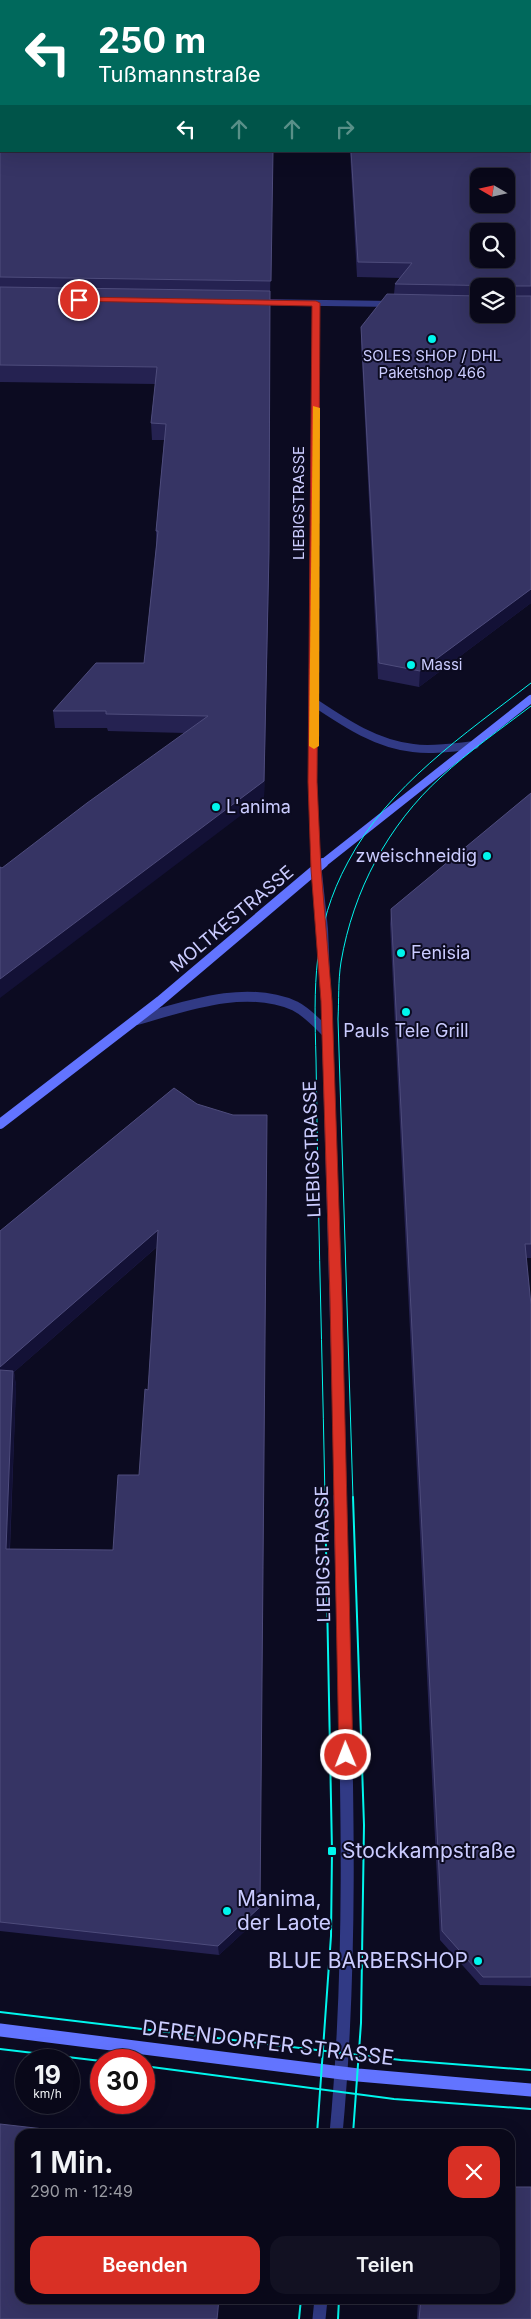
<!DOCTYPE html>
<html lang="de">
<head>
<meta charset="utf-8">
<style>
	:root { --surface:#090819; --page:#121122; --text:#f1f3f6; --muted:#999aa2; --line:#292938; --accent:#d93025 }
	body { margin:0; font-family:Inter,sans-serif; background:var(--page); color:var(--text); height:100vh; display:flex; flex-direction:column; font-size:19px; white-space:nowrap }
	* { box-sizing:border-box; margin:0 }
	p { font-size:16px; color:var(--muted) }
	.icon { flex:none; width:28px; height:28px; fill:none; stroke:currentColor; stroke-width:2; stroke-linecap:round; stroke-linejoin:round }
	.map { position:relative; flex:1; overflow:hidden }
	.panel { position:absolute; left:15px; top:2129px; width:500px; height:175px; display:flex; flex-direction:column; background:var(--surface); border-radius:15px; box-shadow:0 5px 20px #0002,0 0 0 1px var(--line) }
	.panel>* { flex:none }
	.top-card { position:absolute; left:0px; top:0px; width:531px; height:152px; box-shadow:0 5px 20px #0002,0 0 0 1px var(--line); background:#00695c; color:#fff; overflow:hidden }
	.needle { width:32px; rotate:279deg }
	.controls { position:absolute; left:470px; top:168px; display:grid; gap:10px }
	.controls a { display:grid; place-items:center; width:45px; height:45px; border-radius:10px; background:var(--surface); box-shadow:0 5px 20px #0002,0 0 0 1px var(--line); font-size:25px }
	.speed { position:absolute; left:15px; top:2049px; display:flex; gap:10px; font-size:25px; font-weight:700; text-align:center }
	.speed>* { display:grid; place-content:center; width:65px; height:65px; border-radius:50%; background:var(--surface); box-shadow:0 5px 20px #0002,0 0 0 1px var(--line); line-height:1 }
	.speed small { font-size:12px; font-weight:400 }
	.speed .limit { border:8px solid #d22; background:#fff; color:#111 }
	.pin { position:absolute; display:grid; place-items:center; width:42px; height:42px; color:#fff; margin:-21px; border:2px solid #fff; border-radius:50%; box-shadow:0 1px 5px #0007 }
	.me { position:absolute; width:55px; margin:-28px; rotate:359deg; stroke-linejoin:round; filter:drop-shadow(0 0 4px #0008) }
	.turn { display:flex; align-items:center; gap:18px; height:105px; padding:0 15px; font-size:22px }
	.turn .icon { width:65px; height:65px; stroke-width:2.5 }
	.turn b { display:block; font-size:35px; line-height:42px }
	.lanes { display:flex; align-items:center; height:48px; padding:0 15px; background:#0003; justify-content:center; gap:25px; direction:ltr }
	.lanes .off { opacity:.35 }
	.round { display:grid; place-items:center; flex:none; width:52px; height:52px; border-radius:15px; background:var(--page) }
	.summary { display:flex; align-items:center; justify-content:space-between; height:85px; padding:0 15px }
	h1 { font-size:30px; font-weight:600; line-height:38px }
	.primary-button { display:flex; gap:10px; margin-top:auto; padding:10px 15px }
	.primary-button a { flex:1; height:58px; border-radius:15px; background:var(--accent); color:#fff; font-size:20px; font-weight:600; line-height:58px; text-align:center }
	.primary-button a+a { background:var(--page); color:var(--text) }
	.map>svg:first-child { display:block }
	.green { fill:#0d2c26 }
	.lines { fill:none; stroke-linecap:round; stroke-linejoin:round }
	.street-far3 { stroke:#313a85; stroke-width:6 }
	.street-far2 { stroke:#313a85; stroke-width:8 }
	.street-far1 { stroke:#313a85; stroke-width:10 }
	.street { stroke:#313a85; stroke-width:13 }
	.secondary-far2 { stroke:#6274ff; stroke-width:8 }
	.secondary-far1 { stroke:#6274ff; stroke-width:10 }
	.secondary { stroke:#6274ff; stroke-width:13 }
	.tram-far1 { stroke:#00f6ed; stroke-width:1 }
	.tram { stroke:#00f6ed; stroke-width:2 }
	.wall { fill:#252251; fill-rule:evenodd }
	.shaded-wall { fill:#131136 }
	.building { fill:#363464; stroke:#4e4c7c; fill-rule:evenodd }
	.route { fill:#d93025; stroke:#8d1f18 }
	.slow { fill:#f59e0b }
	.poi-dot { fill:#00f6ed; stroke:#0c0b21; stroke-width:2 }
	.labels { text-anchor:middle; stroke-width:4; stroke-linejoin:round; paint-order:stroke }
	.far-poi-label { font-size:15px; fill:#cbccff; stroke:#0c0b21 }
	.far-street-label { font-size:15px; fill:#cbccff; stroke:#0c0b21 }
	.poi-label { font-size:18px; fill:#cbccff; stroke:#0c0b21; text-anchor:start }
	.street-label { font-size:18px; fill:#cbccff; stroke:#0c0b21 }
	.near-poi-label { font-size:21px; fill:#cbccff; stroke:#0c0b21; text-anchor:start }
	.near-street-label { font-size:21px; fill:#cbccff; stroke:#0c0b21 }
</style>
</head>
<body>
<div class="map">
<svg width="531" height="2319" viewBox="0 0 531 2319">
	<rect width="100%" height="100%" fill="#0c0b21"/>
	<!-- green -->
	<polygon class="green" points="281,0 531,0 531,10 530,1"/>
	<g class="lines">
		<!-- street-far3 -->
		<g class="street-far3">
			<polyline points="1,0 33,1"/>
			<polyline points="257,302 393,304"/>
			<polyline points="316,377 316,303"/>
		</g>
		<!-- street-far2 -->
		<g class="street-far2">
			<polyline points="316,375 313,782 316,865"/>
			<path d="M315,703C345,723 376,744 413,748C433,751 455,747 475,745"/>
		</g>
		<!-- street-far1 -->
		<g class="street-far1">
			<polyline points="316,863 323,929 326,1001 340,1498"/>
			<path d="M137,1020C186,1006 246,984 295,1006C307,1012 317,1023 327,1033"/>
		</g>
		<!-- street -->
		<g class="street">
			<path d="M336,2134C356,1922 344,1709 340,1497"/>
			<polyline points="319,2319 321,2299"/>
		</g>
		<!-- secondary-far2 -->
		<polyline class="secondary-far2" points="321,865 531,699"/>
		<!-- secondary-far1 -->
		<polyline class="secondary-far1" points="0,1124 160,1001 323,863"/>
		<!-- secondary -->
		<polyline class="secondary" points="0,2030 358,2075 531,2090"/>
		<!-- tram-far1 -->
		<g class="tram-far1">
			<path d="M325,1498C323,1392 320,1287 318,1182C317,1141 317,1100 316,1059C314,987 312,928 348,862C388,786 465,734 531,683"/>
			<path d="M353,1498L338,1019C339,1000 338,981 341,962C353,891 388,825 441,777C469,751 501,729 531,706"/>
		</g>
		<!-- tram -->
		<g class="tram">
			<polyline points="0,2012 401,2060 531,2070"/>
			<polyline points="0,2049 101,2061"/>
			<polyline points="144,2066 394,2099 531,2109"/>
			<polyline points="317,2134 331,1936 332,1851 325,1497"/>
			<polyline points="353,2134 361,2023 364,1825 353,1497"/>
			<polyline points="299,2319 301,2299"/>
			<polyline points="338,2319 339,2299"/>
		</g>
	</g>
	<!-- wall -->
	<g class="wall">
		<polygon points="0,17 273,151 270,298 269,569 264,798 2,868 185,733 108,731 107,728 55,728 53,711 144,663 156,547 156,531 164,440 152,440 151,423 155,384 0,382"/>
		<path d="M531,43V603L419,687L378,679L361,342V327L394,294L395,284L400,278L357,277L350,151H530ZM479,286H506L479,314Z"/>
		<polygon points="531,793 531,1258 526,1258 531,1305 531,1986 480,1985 440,1940 390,924 391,909"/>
		<path d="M174,1088L260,1917L219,1955L0,1931V1231ZM157,1247L148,1390L139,1475L113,1550L10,1549L16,1386L14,1372Z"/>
		<polygon points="418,2299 510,2299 531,2319 417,2319"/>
	</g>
	<!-- shaded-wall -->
	<g class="shaded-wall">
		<polygon points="269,569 264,798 0,998 0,979 264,781"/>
		<polygon points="531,589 531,603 419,687 420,671"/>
		<polygon points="267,1115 260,1917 219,1955 218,1946"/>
		<polygon points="158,1230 159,1245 14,1372 16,1386 9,1562 6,1549 0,1367"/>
		<polygon points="219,2299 220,2299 218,2319 217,2319"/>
	</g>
	<!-- building -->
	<g class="building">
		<polygon points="0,17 1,17 1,151 273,151 271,281 0,277"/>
		<path d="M530,43H531V286H508L506,287V286L395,284L412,263L358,262L351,151H530ZM479,176H506V204H479ZM479,231H506V259H479Z"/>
		<polygon points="0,287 270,291 269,552 264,781 0,979 0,867 2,868 87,803 208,716 106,714 106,711 53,711 96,663 144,663 158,531 156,531 166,424 151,423 157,367 0,365"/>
		<polygon points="387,294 479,296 479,314 506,314 506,295 507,296 531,296 531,589 420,671 379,663 361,327"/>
		<polygon points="531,793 531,1244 525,1244 531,1305 531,1977 483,1977 442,1931 391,909"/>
		<polygon points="174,1088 197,1104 233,1115 267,1115 260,1907 218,1946 0,1922 0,1370 13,1371 6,1549 113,1550 118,1475 139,1475 145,1389 148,1390 158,1230 0,1367 0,1231"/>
		<polygon points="0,2124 88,2134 20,2134 20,2299 219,2299 217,2319 0,2319"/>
		<polygon points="510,2187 531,2187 531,2319 419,2319 421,2299 510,2299"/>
	</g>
	<!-- route -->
	<polygon class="route" points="79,297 316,301 320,303 317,782 321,869 332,1001 342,1298 353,1755 351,1760 346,1762 341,1760 339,1755 330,1298 321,1001 311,869 308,782 312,306 76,301 75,300"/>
	<!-- slow -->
	<polygon class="slow" points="313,406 320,408 319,746 314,749 309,746"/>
	<!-- markers -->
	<g class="poi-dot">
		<circle cx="432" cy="339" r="5"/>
		<circle cx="411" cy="665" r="5"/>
		<circle cx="216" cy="807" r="5"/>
		<circle cx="487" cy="856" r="5"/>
		<circle cx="401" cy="953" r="5"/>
		<circle cx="406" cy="1012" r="5"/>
		<rect x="327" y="1846" width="10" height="10" rx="2.5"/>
		<circle cx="227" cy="1911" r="5"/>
		<circle cx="478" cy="1961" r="5"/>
	</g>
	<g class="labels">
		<!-- far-poi labels -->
		<g class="far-poi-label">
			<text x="432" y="361">SOLES SHOP / DHL<tspan x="432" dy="17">Paketshop 466</tspan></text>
			<text x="421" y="670" text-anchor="start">Massi</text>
		</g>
		<!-- far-street labels -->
		<g class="far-street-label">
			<text transform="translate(299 503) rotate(-90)" y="5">LIEBIGSTRASSE</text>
		</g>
		<!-- poi labels -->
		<g class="poi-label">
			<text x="226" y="813">L'anima</text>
			<text x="477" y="862" text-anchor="end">zweischneidig</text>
			<text x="411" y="959">Fenisia</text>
			<text x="406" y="1037" text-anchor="middle">Pauls Tele Grill</text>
		</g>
		<!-- street labels -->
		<g class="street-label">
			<text transform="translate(232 919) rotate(-40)" y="6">MOLTKESTRASSE</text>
			<text transform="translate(312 1149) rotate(-92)" y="6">LIEBIGSTRASSE</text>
			<text transform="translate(323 1554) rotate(-91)" y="6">LIEBIGSTRASSE</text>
		</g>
		<!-- near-poi labels -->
		<g class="near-poi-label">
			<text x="342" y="1858">Stockkampstraße</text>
			<text x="237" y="1906">Manima,<tspan x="237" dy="24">der Laote</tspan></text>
			<text x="468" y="1968" text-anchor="end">BLUE BARBERSHOP</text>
		</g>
		<!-- near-street labels -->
		<g class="near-street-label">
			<text transform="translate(268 2043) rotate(7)" y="7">DERENDORFER STRASSE</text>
		</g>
	</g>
</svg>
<div class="controls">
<a><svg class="needle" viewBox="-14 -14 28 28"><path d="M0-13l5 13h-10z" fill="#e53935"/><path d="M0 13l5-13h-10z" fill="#999aa2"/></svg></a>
<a><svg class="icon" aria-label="search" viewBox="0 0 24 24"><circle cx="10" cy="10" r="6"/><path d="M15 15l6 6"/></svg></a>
<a><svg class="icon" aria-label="layers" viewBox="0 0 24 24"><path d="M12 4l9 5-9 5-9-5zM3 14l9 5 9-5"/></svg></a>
</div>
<div class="speed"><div>19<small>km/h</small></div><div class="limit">30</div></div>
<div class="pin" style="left:79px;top:300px;background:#d93025"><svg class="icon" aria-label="arrive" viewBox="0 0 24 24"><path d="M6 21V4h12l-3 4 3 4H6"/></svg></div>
<svg class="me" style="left:346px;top:1755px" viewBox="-20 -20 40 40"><circle r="17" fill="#d93025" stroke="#fff" stroke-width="3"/><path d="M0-11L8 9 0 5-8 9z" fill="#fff"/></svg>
<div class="top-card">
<div class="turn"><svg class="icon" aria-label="left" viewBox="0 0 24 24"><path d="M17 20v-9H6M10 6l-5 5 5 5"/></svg><div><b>250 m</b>Tußmannstraße</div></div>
<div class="lanes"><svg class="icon" aria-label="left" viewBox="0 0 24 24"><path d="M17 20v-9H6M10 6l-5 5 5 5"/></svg><svg class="icon off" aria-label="ahead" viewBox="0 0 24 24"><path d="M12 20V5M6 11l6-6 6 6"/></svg><svg class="icon off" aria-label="ahead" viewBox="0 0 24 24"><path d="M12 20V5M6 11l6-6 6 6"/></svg><svg class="icon off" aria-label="right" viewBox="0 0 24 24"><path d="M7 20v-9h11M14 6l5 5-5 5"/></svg></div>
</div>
<section class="panel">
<div class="summary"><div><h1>1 Min.</h1><p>290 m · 12:49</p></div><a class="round" style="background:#d93025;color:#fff"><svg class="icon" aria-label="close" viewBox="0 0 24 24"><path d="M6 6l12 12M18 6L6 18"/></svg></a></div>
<div class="primary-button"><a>Beenden</a><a>Teilen</a></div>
</section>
</div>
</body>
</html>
